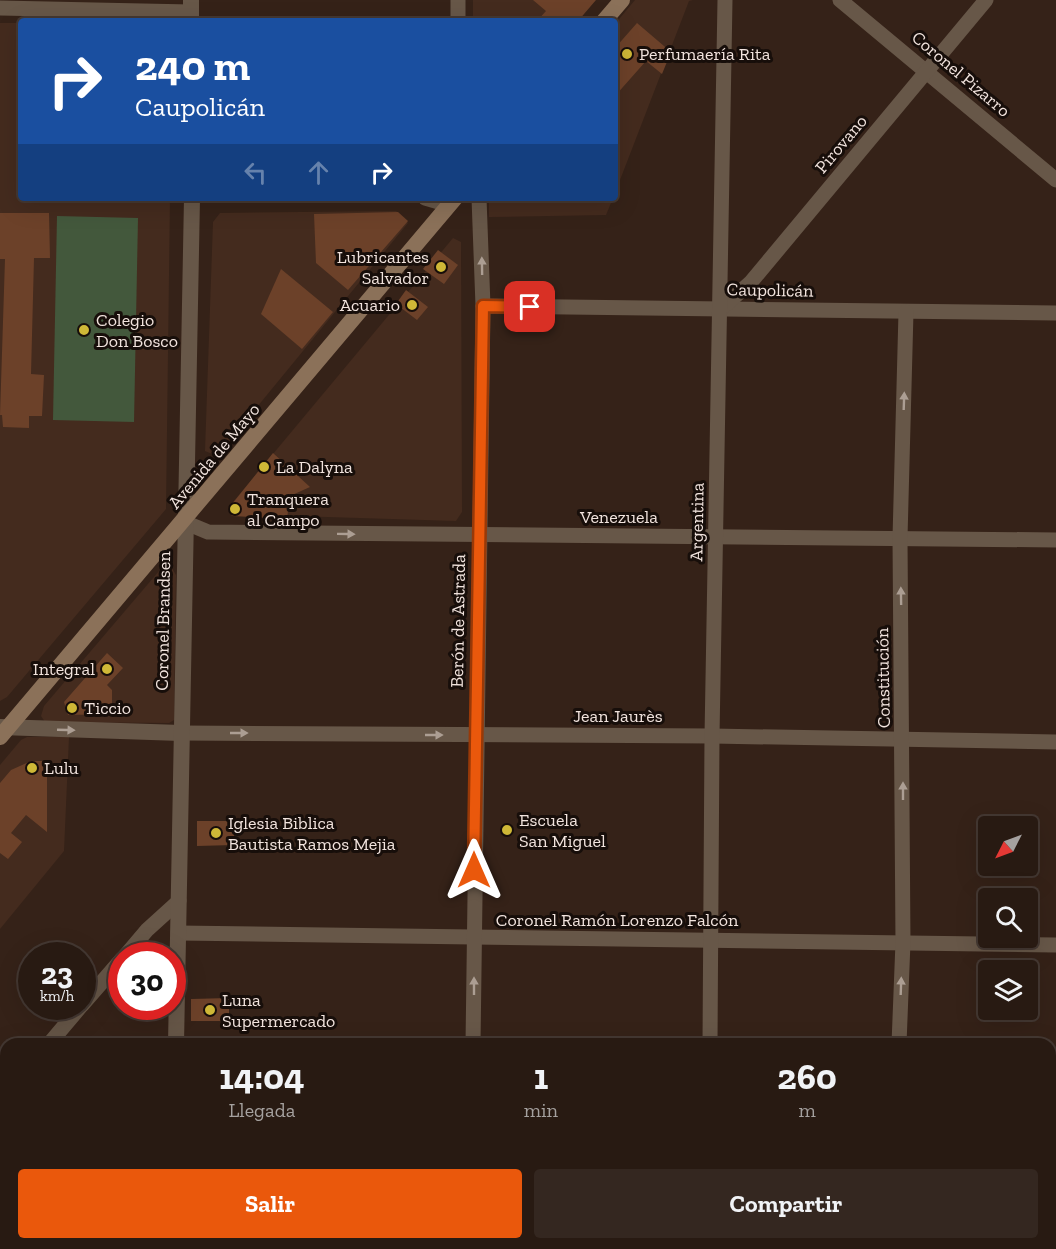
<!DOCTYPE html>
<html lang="es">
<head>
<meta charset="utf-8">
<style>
	:root { --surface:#281a12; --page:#342720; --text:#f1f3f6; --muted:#a5a19f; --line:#443832; --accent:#ea580c }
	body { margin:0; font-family:"Zilla Slab",serif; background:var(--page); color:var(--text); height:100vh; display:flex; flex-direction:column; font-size:22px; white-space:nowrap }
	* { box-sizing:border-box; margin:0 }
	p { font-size:20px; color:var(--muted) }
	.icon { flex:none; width:33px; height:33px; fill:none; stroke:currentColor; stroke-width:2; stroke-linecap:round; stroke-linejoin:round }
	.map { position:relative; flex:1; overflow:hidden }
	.panel { position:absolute; left:0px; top:1038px; width:1056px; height:212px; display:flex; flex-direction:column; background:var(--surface); border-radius:18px 18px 0 0; box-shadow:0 6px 24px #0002,0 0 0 2px var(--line) }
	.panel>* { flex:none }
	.guide { position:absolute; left:18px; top:18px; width:600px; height:183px; border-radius:6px; box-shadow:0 6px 24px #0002,0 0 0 2px var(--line); background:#1a4fa0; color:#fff; overflow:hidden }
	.needle { width:39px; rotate:228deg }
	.tools { position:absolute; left:978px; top:816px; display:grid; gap:12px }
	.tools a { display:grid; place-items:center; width:60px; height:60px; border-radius:6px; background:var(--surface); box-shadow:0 6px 24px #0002,0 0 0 2px var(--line); font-size:30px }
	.speed { position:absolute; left:18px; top:942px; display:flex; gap:12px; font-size:30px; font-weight:700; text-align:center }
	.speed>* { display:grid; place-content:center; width:78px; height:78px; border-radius:50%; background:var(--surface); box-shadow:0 6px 24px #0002,0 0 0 2px var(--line); line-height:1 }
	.speed small { font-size:15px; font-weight:400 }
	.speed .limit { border:9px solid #d22; background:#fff; color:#111 }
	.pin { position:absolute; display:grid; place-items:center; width:51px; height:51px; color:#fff; margin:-26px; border-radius:12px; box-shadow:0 3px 9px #0006 }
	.me { position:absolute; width:66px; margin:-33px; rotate:0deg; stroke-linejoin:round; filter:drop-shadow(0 0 4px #0008) }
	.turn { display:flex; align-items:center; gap:21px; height:126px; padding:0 18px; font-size:27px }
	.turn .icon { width:78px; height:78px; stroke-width:2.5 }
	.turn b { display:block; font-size:42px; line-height:51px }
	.lanes { display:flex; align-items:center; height:57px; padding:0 18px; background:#0003; justify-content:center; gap:30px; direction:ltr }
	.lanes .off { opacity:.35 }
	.eta { display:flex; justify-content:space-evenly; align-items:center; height:102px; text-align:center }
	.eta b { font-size:36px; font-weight:700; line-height:42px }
	.cta { display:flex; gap:12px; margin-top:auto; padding:12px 18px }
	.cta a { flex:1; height:69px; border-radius:6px; background:var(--accent); color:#fff; font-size:24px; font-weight:700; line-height:69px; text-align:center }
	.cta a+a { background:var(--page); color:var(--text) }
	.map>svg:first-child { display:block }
	.built { fill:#442b1e }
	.green { fill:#43583c }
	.building { fill:#6c4129 }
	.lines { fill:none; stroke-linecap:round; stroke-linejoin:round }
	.minor { stroke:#675748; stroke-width:15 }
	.tertiary { stroke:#675748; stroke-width:16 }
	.secondary { stroke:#8b7159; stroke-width:16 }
	.oneway { fill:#ac9e93 }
	.route-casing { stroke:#983908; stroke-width:15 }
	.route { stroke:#ea580c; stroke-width:10 }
	.poi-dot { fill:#cfb837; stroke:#170e0a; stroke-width:2 }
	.labels { text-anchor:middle; stroke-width:6; stroke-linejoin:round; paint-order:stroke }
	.poi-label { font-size:18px; fill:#f2e4de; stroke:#170e0a; text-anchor:start }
	.street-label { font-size:18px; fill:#f2e4de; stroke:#170e0a }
</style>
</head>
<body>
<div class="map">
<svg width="1056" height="1249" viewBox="0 0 1056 1249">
	<rect width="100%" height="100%" fill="#352218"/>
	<!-- built -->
	<g class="built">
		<polygon points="473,0 594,0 576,21 473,21"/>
		<polygon points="635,0 693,0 689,1 615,193 615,24"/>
		<polygon points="0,23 21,23 21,198 170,198 166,509 7,697 0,701"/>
		<polygon points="489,198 613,198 606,215 489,217"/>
		<polygon points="396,211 408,223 217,456 205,451 213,222 220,213"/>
		<polygon points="453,238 461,242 462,512 456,521 231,514 228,508"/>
		<polygon points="165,564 170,565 176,575 174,720 169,723 45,722 41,716 44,706"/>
		<polygon points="27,737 69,737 64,851 0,929 0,765 21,740"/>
	</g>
	<!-- green -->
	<polygon class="green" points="57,216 138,218 134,422 53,420"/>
	<!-- building -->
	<g class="building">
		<polygon points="533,0 596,0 578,21 537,21 546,11"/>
		<polygon points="637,23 671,52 662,74 646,61 615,96 615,48"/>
		<polygon points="398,212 408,221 348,290 316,263 314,214"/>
		<polygon points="0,213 49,213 50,258 34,258 31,374 44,375 42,416 29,416 29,428 3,427 2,415 0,415 5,259 0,259"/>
		<polygon points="438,250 458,265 444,284 423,269"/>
		<polygon points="281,269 333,312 302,349 261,314"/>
		<polygon points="406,290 428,307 417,320 396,304"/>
		<polygon points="273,453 310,487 290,496 287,519 232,516 228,509"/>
		<polygon points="107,653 123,668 107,685 112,690 112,714 68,715 64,702"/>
		<polygon points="31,761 47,761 47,832 26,815 11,833 22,842 8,859 0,853 0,783 11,770"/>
		<polygon points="197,821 234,821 234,845 197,846"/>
		<polygon points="229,998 229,1021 191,1021 191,999"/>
	</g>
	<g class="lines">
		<!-- minor -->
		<g class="minor">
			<polyline points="840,0 1056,180"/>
			<polyline points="0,8 191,12"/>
			<polyline points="458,21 458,0"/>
			<polyline points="425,198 449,205"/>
			<polyline points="483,306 1056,313"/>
			<polyline points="721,309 751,282 986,0"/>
			<polyline points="184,522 208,532 1056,540"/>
			<polyline points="181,733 712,736 1056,742"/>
			<polyline points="178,933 1056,945"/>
			<polyline points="125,956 147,930 179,901"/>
			<polyline points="82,1005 122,959"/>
			<polyline points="49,1044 81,1006"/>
			<polyline points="473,1044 483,306 479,198"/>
			<polyline points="710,1044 712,736 725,0"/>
			<polyline points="899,1044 903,942 900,538 906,312"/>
			<polyline points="0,1102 6,1095"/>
			<polyline points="1050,1135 1056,1135"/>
			<polyline points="0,1190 6,1195"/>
			<polyline points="65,1244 72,1249"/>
			<polyline points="897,1244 897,1249"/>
			<polyline points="472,1249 472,1244"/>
			<polyline points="709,1249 709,1244"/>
		</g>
		<!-- tertiary -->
		<g class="tertiary">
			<polyline points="191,21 191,0"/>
			<polyline points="0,727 181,733"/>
			<polyline points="176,1044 192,198"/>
			<polyline points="173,1249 173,1244"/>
		</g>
		<!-- secondary -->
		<g class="secondary">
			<polyline points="604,21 622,0"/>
			<polyline points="0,737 455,198"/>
		</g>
	</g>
	<!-- one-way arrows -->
	<defs><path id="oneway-solid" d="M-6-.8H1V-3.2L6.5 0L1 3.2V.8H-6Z" transform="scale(1.5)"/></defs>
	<g class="oneway">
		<use href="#oneway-solid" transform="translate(482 266) rotate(-91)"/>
		<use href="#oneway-solid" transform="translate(904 401) rotate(-88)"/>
		<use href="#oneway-solid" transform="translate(346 534) rotate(1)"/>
		<use href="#oneway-solid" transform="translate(901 596) rotate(-91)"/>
		<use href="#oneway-solid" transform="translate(66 730) rotate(2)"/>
		<use href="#oneway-solid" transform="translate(239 733)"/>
		<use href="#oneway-solid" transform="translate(434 735)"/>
		<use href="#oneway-solid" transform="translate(903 791) rotate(-90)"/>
		<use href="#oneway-solid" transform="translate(474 986) rotate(-90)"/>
		<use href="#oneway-solid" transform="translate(901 986) rotate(-88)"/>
	</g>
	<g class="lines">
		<defs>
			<polyline id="route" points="474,870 483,306 530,307"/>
		</defs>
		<!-- route casing -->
		<use href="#route" class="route-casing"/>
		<!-- route -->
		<use href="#route" class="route"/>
	</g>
	<!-- markers -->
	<g class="poi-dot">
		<circle cx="627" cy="54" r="6"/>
		<circle cx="441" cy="267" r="6"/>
		<circle cx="412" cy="305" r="6"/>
		<circle cx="84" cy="330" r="6"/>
		<circle cx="264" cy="467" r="6"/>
		<circle cx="235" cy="509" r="6"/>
		<circle cx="107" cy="669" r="6"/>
		<circle cx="72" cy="708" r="6"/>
		<circle cx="32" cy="768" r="6"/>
		<circle cx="507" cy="830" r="6"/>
		<circle cx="216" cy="833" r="6"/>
		<circle cx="210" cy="1010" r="6"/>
	</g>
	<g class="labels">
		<!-- poi labels -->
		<g class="poi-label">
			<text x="639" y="60">Perfumaería Rita</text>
			<text x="429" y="263" text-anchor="end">Lubricantes<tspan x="429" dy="21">Salvador</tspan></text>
			<text x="400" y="311" text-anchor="end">Acuario</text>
			<text x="96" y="326">Colegio<tspan x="96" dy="21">Don Bosco</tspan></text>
			<text x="276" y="473">La Dalyna</text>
			<text x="247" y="505">Tranquera<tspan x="247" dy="21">al Campo</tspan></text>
			<text x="95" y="675" text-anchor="end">Integral</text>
			<text x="84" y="714">Ticcio</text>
			<text x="44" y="774">Lulu</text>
			<text x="519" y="826">Escuela<tspan x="519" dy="21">San Miguel</tspan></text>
			<text x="228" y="829">Iglesia Biblica<tspan x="228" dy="21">Bautista Ramos Mejia</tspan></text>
			<text x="222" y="1006">Luna<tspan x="222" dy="21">Supermercado</tspan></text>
		</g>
		<!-- street labels -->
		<g class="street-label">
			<text transform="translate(961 74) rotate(40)" y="6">Coronel Pizarro</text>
			<text transform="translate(841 144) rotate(-50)" y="6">Pirovano</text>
			<text transform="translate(770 290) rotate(1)" y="6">Caupolicán</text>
			<text transform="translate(214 456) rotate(-50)" y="6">Avenida de Mayo</text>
			<text x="619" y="523">Venezuela</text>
			<text transform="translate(697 522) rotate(-89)" y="6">Argentina</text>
			<text transform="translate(163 621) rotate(-89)" y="6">Coronel Brandsen</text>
			<text transform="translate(458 621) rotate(-89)" y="6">Berón de Astrada</text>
			<text transform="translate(883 678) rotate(-91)" y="6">Constitución</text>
			<text x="618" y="722">Jean Jaurès</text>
			<text x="617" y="926">Coronel Ramón Lorenzo Falcón</text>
		</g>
	</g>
</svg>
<div class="tools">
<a><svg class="needle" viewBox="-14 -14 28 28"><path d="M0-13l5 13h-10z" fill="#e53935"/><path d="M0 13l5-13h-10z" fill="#a5a19f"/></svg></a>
<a><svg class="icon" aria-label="search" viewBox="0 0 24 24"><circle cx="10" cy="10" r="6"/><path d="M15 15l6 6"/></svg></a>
<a><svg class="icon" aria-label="layers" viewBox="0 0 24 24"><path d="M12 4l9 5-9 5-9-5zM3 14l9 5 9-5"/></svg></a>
</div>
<div class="speed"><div>23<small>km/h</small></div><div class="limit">30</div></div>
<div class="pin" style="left:530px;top:307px;background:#d93025"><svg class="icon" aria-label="arrive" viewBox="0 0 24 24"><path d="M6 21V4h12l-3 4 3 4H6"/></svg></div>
<svg class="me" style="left:474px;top:870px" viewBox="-20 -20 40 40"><path d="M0-17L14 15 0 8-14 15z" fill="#ea580c" stroke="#fff" stroke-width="4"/></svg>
<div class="guide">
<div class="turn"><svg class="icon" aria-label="right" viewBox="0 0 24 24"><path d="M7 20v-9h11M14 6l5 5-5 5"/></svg><div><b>240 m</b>Caupolicán</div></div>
<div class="lanes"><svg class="icon off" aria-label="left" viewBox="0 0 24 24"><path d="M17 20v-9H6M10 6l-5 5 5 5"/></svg><svg class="icon off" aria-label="ahead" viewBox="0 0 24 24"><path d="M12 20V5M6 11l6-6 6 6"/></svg><svg class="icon" aria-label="right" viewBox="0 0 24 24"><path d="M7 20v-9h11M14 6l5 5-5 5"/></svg></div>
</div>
<section class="panel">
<div class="eta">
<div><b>14:04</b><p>Llegada</p></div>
<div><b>1</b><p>min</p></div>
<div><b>260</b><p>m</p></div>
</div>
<div class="cta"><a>Salir</a><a>Compartir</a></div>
</section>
</div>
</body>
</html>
